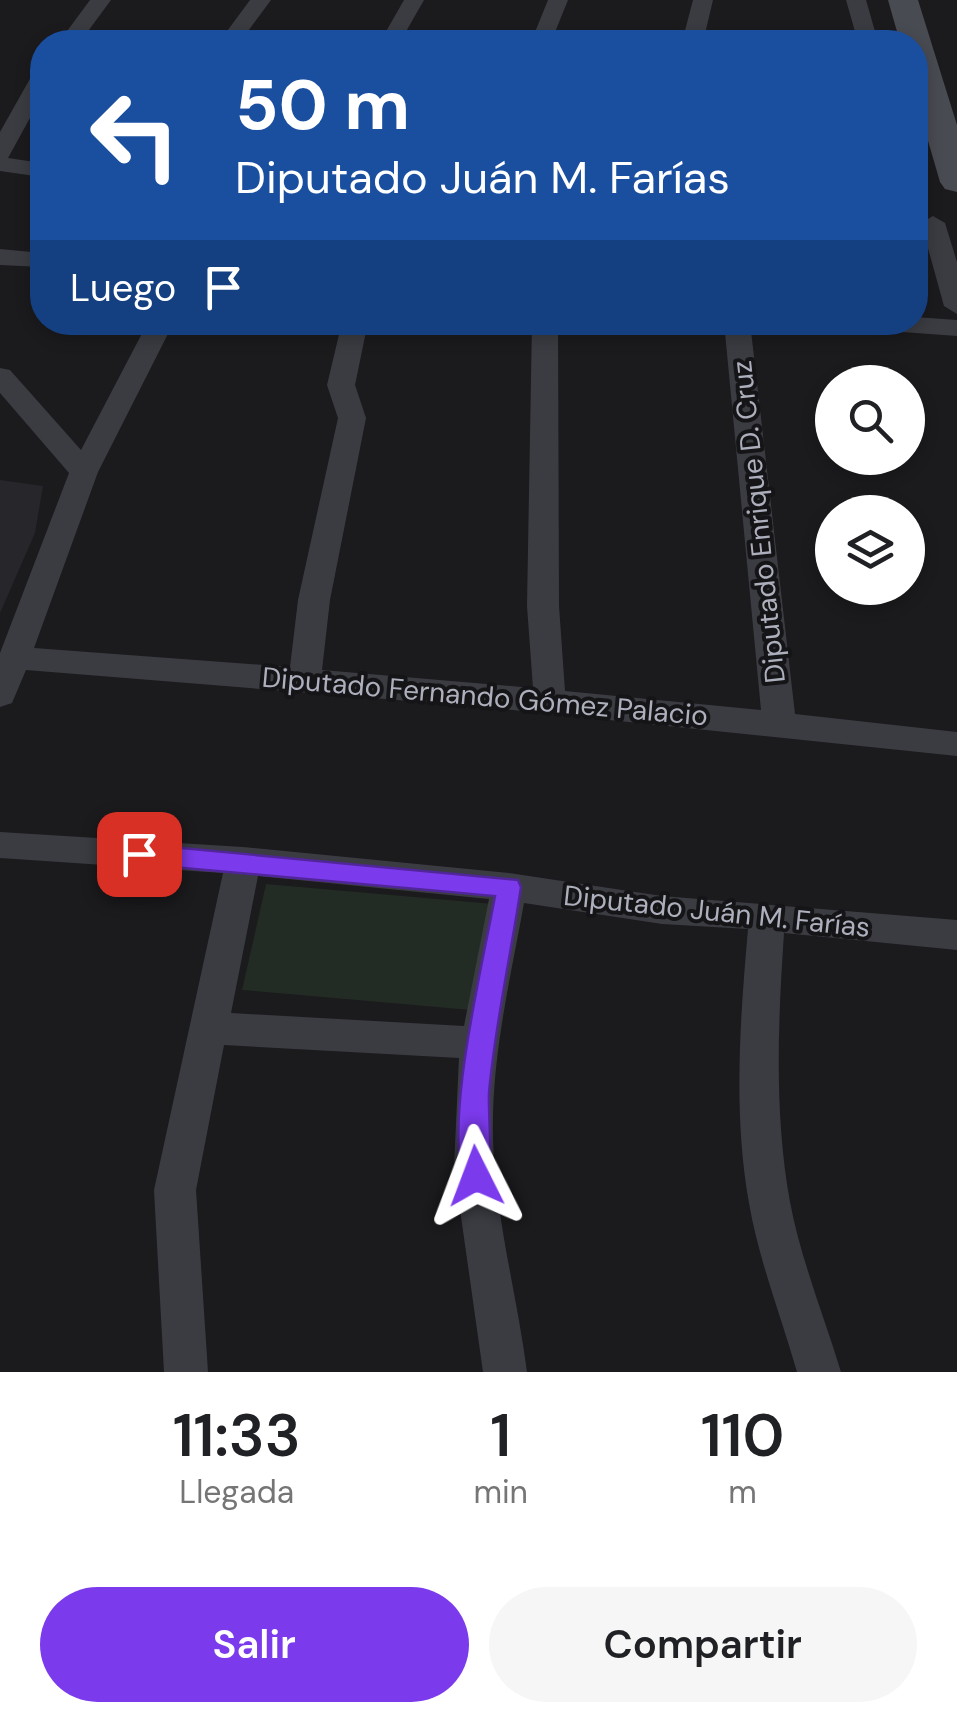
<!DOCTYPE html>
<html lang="es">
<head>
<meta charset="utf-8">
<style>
	:root { --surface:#fff; --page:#f6f6f6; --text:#202124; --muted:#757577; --accent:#7c3aed }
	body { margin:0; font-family:"DM Sans",sans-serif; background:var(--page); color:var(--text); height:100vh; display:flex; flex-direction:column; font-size:38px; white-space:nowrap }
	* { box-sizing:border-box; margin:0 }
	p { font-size:32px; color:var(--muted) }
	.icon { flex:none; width:55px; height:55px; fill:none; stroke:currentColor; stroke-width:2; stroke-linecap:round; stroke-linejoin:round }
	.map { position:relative; height:1372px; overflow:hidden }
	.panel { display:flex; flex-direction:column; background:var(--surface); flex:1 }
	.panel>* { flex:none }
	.top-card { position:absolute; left:30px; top:30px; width:898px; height:305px; border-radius:40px; box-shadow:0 5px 15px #0003; background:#1a4fa0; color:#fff; overflow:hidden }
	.tools { position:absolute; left:815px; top:365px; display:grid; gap:20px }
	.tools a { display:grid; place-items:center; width:110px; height:110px; border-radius:50%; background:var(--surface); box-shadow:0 5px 15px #0003; font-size:50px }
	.pin { position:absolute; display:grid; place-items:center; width:85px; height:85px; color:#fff; margin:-42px; border-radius:20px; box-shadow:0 5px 15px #0006 }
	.me { position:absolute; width:110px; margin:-55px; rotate:357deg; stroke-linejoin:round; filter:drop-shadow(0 0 8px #0008) }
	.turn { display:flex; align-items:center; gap:35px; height:210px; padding:0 40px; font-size:45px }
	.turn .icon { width:130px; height:130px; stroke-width:2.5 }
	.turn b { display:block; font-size:70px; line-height:85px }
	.then { display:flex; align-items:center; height:95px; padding:0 40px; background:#0003; gap:20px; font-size:38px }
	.eta { display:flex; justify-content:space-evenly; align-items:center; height:170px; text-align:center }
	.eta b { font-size:60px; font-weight:600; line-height:70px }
	.primary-button { display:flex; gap:20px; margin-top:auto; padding:20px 40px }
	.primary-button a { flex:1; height:115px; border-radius:60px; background:var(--accent); color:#fff; font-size:40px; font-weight:600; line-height:115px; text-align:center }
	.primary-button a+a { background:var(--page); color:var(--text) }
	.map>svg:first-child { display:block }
	.built { fill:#27262a }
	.green { fill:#222b24 }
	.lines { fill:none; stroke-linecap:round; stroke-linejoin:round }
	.street { fill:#3b3c42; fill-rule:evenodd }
	.secondary { fill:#494b52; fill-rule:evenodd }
	.route { fill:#7c3aed; stroke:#51269a; stroke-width:2.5 }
	.labels { text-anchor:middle; stroke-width:8; stroke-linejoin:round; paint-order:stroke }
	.street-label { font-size:28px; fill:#adb0bc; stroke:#151518 }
</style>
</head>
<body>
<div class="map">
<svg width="957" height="1372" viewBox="0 0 957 1372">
	<rect width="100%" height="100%" fill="#1b1a1d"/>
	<!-- built -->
	<polygon class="built" points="0,480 43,486 35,533 0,613"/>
	<!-- green -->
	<polygon class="green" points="266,884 494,904 482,1011 242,990"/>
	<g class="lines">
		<!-- street -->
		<g class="street">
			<polygon points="90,0 111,0 80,42 59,42"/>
			<polygon points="250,0 271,0 240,42 219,42"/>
			<polygon points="404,0 424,0 400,42 380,42"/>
			<polygon points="548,0 568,0 551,42 531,42"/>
			<polygon points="693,0 713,0 703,42 682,42"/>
			<polygon points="846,0 866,0 878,42 858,42"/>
			<polygon points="42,70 42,96 8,158 42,163 42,177 0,171 0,132 31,77"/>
			<polygon points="933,216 945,223 957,262 957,314 944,306 921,223"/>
			<polygon points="0,249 42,253 42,267 0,265"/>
			<polygon points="915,317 957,320 957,336 875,330 862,322 915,322"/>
			<polygon points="148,322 174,322 98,472 34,648 290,667 298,600 338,418 327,385 342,322 368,322 355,385 366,418 330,600 322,670 533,688 527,606 532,322 558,322 559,606 565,691 761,710 724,322 750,322 795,714 957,732 957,756 485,707 26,670 12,703 0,707 0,653 69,473 0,393 0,368 10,370 81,450"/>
			<path d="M0,832L243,847L509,873L662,896L957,920V950L784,933C778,1022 774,1114 790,1202C801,1260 824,1316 841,1372H797C781,1316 759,1261 749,1203C733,1113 740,1020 748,929L662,924L524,903C510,981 491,1058 493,1138C495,1217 517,1294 527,1372H483L454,1167L459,1058L224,1045L196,1190L208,1372H164L154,1190L223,873L0,858ZM258,876L489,899L464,1026L231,1013Z"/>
		</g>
		<!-- secondary -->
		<polygon class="secondary" points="888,0 918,0 957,125 957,192 945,189 940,182 915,96 915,42 900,42"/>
	</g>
	<!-- route -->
	<path class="route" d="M139,844L518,880L521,887C511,955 495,1024 489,1093C488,1115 494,1169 486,1185L476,1188L466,1185C441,1131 484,959 495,896L139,864L130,861L127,854L130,847Z"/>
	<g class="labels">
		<!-- street labels -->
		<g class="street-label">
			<text transform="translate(758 522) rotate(-96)" y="10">Diputado Enrique D. Cruz</text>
			<text transform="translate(485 696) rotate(5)" y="10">Diputado Fernando Gómez Palacio</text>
			<text transform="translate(717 911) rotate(6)" y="10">Diputado Juán M. Farías</text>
		</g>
	</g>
</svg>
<div class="tools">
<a><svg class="icon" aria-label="search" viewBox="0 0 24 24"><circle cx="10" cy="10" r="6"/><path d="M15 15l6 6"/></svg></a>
<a><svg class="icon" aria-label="layers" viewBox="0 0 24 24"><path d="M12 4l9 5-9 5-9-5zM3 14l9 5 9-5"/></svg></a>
</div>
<div class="pin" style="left:139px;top:854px;background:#d93025"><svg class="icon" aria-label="arrive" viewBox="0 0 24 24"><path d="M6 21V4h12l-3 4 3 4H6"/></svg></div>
<svg class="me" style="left:476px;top:1176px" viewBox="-20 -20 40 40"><path d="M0-17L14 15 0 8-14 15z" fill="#7c3aed" stroke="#fff" stroke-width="4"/></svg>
<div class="top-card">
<div class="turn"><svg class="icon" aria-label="left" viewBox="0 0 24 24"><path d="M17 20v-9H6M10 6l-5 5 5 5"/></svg><div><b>50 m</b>Diputado Juán M. Farías</div></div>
<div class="then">Luego<svg class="icon" aria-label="arrive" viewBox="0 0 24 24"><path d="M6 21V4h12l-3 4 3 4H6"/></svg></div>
</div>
</div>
<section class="panel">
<div class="eta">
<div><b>11:33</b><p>Llegada</p></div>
<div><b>1</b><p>min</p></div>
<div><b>110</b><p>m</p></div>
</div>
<div class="primary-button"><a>Salir</a><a>Compartir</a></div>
</section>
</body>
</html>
